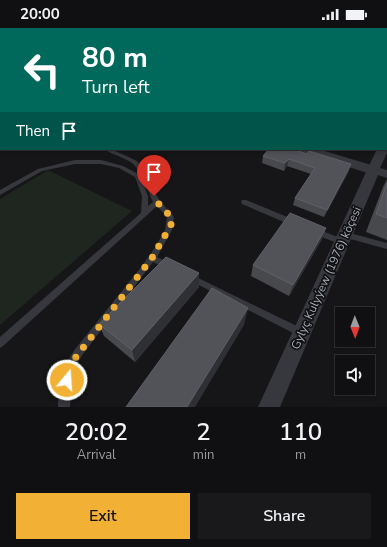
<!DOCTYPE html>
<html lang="en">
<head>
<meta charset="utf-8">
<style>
	:root { --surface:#101012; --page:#19191b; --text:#f1f3f6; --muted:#9c9d9f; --line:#303032; --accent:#f2b134 }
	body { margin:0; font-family:"Nunito Sans",sans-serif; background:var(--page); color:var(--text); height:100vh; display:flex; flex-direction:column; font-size:15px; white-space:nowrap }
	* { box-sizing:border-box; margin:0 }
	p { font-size:13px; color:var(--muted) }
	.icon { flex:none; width:22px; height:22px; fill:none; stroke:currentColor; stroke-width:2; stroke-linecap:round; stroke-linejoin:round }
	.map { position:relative; height:379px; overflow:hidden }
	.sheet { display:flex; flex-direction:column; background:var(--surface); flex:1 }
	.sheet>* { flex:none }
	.banner { position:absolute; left:0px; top:0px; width:387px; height:122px; box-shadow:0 2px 6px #0003,0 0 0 1px var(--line); background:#00695c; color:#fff; overflow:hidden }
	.needle { width:26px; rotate:179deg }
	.controls { position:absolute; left:335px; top:279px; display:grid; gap:8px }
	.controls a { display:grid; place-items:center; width:40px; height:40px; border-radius:0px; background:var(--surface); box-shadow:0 2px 6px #0003,0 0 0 1px var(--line); font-size:20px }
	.pin { position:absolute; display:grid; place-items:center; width:34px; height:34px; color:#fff; margin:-41px -17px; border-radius:50% 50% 50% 0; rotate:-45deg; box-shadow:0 0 4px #0007 }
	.pin .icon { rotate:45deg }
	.me { position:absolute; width:44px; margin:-22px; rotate:18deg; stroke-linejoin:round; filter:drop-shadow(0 0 3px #0008) }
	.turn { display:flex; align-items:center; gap:14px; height:84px; padding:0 16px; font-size:18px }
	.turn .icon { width:52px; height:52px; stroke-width:2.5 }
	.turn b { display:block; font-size:28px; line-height:34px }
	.then { display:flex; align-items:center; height:38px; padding:0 16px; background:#0003; gap:8px; font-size:15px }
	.eta { display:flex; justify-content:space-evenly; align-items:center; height:68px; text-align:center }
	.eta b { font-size:24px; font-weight:600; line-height:28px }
	.action { display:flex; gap:8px; margin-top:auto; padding:8px 16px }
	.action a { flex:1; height:46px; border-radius:0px; background:var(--accent); color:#111; font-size:16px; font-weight:600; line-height:46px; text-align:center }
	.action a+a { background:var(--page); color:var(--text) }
	.status { display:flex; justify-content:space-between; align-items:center; height:28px; padding:0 20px; background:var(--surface); direction:ltr }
	.status svg { height:11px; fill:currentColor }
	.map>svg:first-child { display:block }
	.green { fill:#1e261f }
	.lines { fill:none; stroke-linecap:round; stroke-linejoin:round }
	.service { fill:#37383d; fill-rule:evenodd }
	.minor { fill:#37383d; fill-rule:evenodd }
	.tertiary { fill:#37383d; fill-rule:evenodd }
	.secondary { fill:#45474d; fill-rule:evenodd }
	.primary { fill:#53555c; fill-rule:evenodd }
	.wall { fill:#47494d }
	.shaded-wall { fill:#2f3033 }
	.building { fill:#525359; stroke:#5f6168 }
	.route { stroke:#f2b134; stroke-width:7; stroke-dasharray:0 12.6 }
	.labels { text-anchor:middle; stroke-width:3.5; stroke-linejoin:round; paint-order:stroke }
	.street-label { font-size:12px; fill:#a8adb8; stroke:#111113 }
</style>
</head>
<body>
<div class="status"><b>20:00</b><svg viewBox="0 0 49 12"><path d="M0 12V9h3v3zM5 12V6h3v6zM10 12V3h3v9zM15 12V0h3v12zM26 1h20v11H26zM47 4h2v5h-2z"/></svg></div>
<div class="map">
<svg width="387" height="379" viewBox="0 0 387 379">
	<rect width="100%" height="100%" fill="#161618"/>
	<!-- green -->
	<g class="green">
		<polygon points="229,0 387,0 387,45 386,1 227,1"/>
		<polygon points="48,142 132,183 0,297 0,171"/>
	</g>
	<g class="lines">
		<!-- service -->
		<g class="service">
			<path d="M104,121H111L137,133L152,155L154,163L160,173L174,189L172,202L157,229L173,237L174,239L173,241L170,242L153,234L83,326L74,340L72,346L70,379H58C59,353 61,341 76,320L142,238L156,218L165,202L167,189L157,178L3,318L0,320V309L141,185L142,168L135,149L119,140L101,136H75L42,143L0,167V162L38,141L75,132H101L123,138L140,147L148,168V178L153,174C148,163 141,142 132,135C124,129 112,127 104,121Z"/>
			<polygon points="242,172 246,172 297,193 298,195 294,198 291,197 242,176 241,174"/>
			<polygon points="315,200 345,212 346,214 345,216 342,217 312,205 311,203 312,201"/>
			<polygon points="346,204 387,215 387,221 343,209 342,207 343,205"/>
			<polygon points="192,247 305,302 307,305 305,308 302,309 299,308 189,252 188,250 189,248"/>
		</g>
		<!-- minor -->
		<g class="minor">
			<polygon points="0,0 4,0 1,2"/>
			<polygon points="386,118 387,125 380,140 387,142 387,150 378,147 280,379 258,379 367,142 377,121 386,121"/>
		</g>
		<!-- tertiary -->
		<g class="tertiary">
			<polygon points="0,25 1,26 1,32 0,31"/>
			<polygon points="297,121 318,121 378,139 380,142 378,145 373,146 368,145 299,124"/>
		</g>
		<!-- secondary -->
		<rect class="secondary" x="386" y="49" width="1" height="7"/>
		<!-- primary -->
		<g class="primary">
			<polygon points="203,0 214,0 202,1"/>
			<rect x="0" y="93" width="1" height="10"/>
		</g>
	</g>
	<!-- wall -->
	<g class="wall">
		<polygon points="85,0 155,0 155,1 90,1"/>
		<polygon points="269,121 349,143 324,189 293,177 295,170 311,146 287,138 284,143 262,135 263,128"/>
		<polygon points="387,151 387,212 366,204 383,159"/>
		<polygon points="326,200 322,211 289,268 251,248 253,237"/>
		<polygon points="199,245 199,259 135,334 104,308 99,296"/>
	</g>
	<!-- shaded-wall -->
	<g class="shaded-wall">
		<polygon points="289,131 287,138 284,143 285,135"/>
		<polygon points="351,136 349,143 324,189 327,182"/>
		<polygon points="326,200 322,211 289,268 293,257"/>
		<polygon points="199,245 199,259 135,334 132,322"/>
		<polygon points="248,280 244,297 195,379 187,379"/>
	</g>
	<!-- building -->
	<g class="building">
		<polygon points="108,0 155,0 155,1 107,1"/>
		<polygon points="379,0 387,0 387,14 386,14 386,1 377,1"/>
		<polygon points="269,121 292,121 307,126 309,123 351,136 327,182 295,170 315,140 289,131 285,135 263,128"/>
		<polygon points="387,155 387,190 376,186"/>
		<polygon points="290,185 326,200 293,257 253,237"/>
		<polygon points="166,229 199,245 132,322 99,296"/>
		<polygon points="212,260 248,280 187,379 126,379"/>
	</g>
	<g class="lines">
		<!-- route -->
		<polyline class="route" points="67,352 69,338 152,230 171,197 171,189 157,174 154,168"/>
	</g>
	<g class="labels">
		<!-- street labels -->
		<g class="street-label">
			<text transform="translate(326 250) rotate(-66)" y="4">Gylyç Kulyýew (1976) köçesi</text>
		</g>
	</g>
</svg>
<div class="controls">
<a><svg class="needle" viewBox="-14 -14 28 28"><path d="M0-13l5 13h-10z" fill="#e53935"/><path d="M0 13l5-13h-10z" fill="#9c9d9f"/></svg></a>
<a><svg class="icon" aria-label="sound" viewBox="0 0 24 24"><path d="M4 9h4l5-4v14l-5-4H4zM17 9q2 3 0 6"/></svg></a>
</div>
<div class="pin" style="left:154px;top:168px;background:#d93025"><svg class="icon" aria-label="arrive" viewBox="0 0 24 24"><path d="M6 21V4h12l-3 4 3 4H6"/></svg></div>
<svg class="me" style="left:67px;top:352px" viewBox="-20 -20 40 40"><circle r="17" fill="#f2b134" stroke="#fff" stroke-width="3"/><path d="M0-11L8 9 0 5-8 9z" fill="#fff"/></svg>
<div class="banner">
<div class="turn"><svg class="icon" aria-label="left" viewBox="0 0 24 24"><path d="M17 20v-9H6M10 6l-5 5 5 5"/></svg><div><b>80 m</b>Turn left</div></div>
<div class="then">Then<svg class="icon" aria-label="arrive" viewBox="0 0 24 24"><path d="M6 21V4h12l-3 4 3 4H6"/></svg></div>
</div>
</div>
<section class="sheet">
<div class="eta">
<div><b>20:02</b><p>Arrival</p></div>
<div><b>2</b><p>min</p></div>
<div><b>110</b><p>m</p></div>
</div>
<div class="action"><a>Exit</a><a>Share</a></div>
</section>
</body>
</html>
